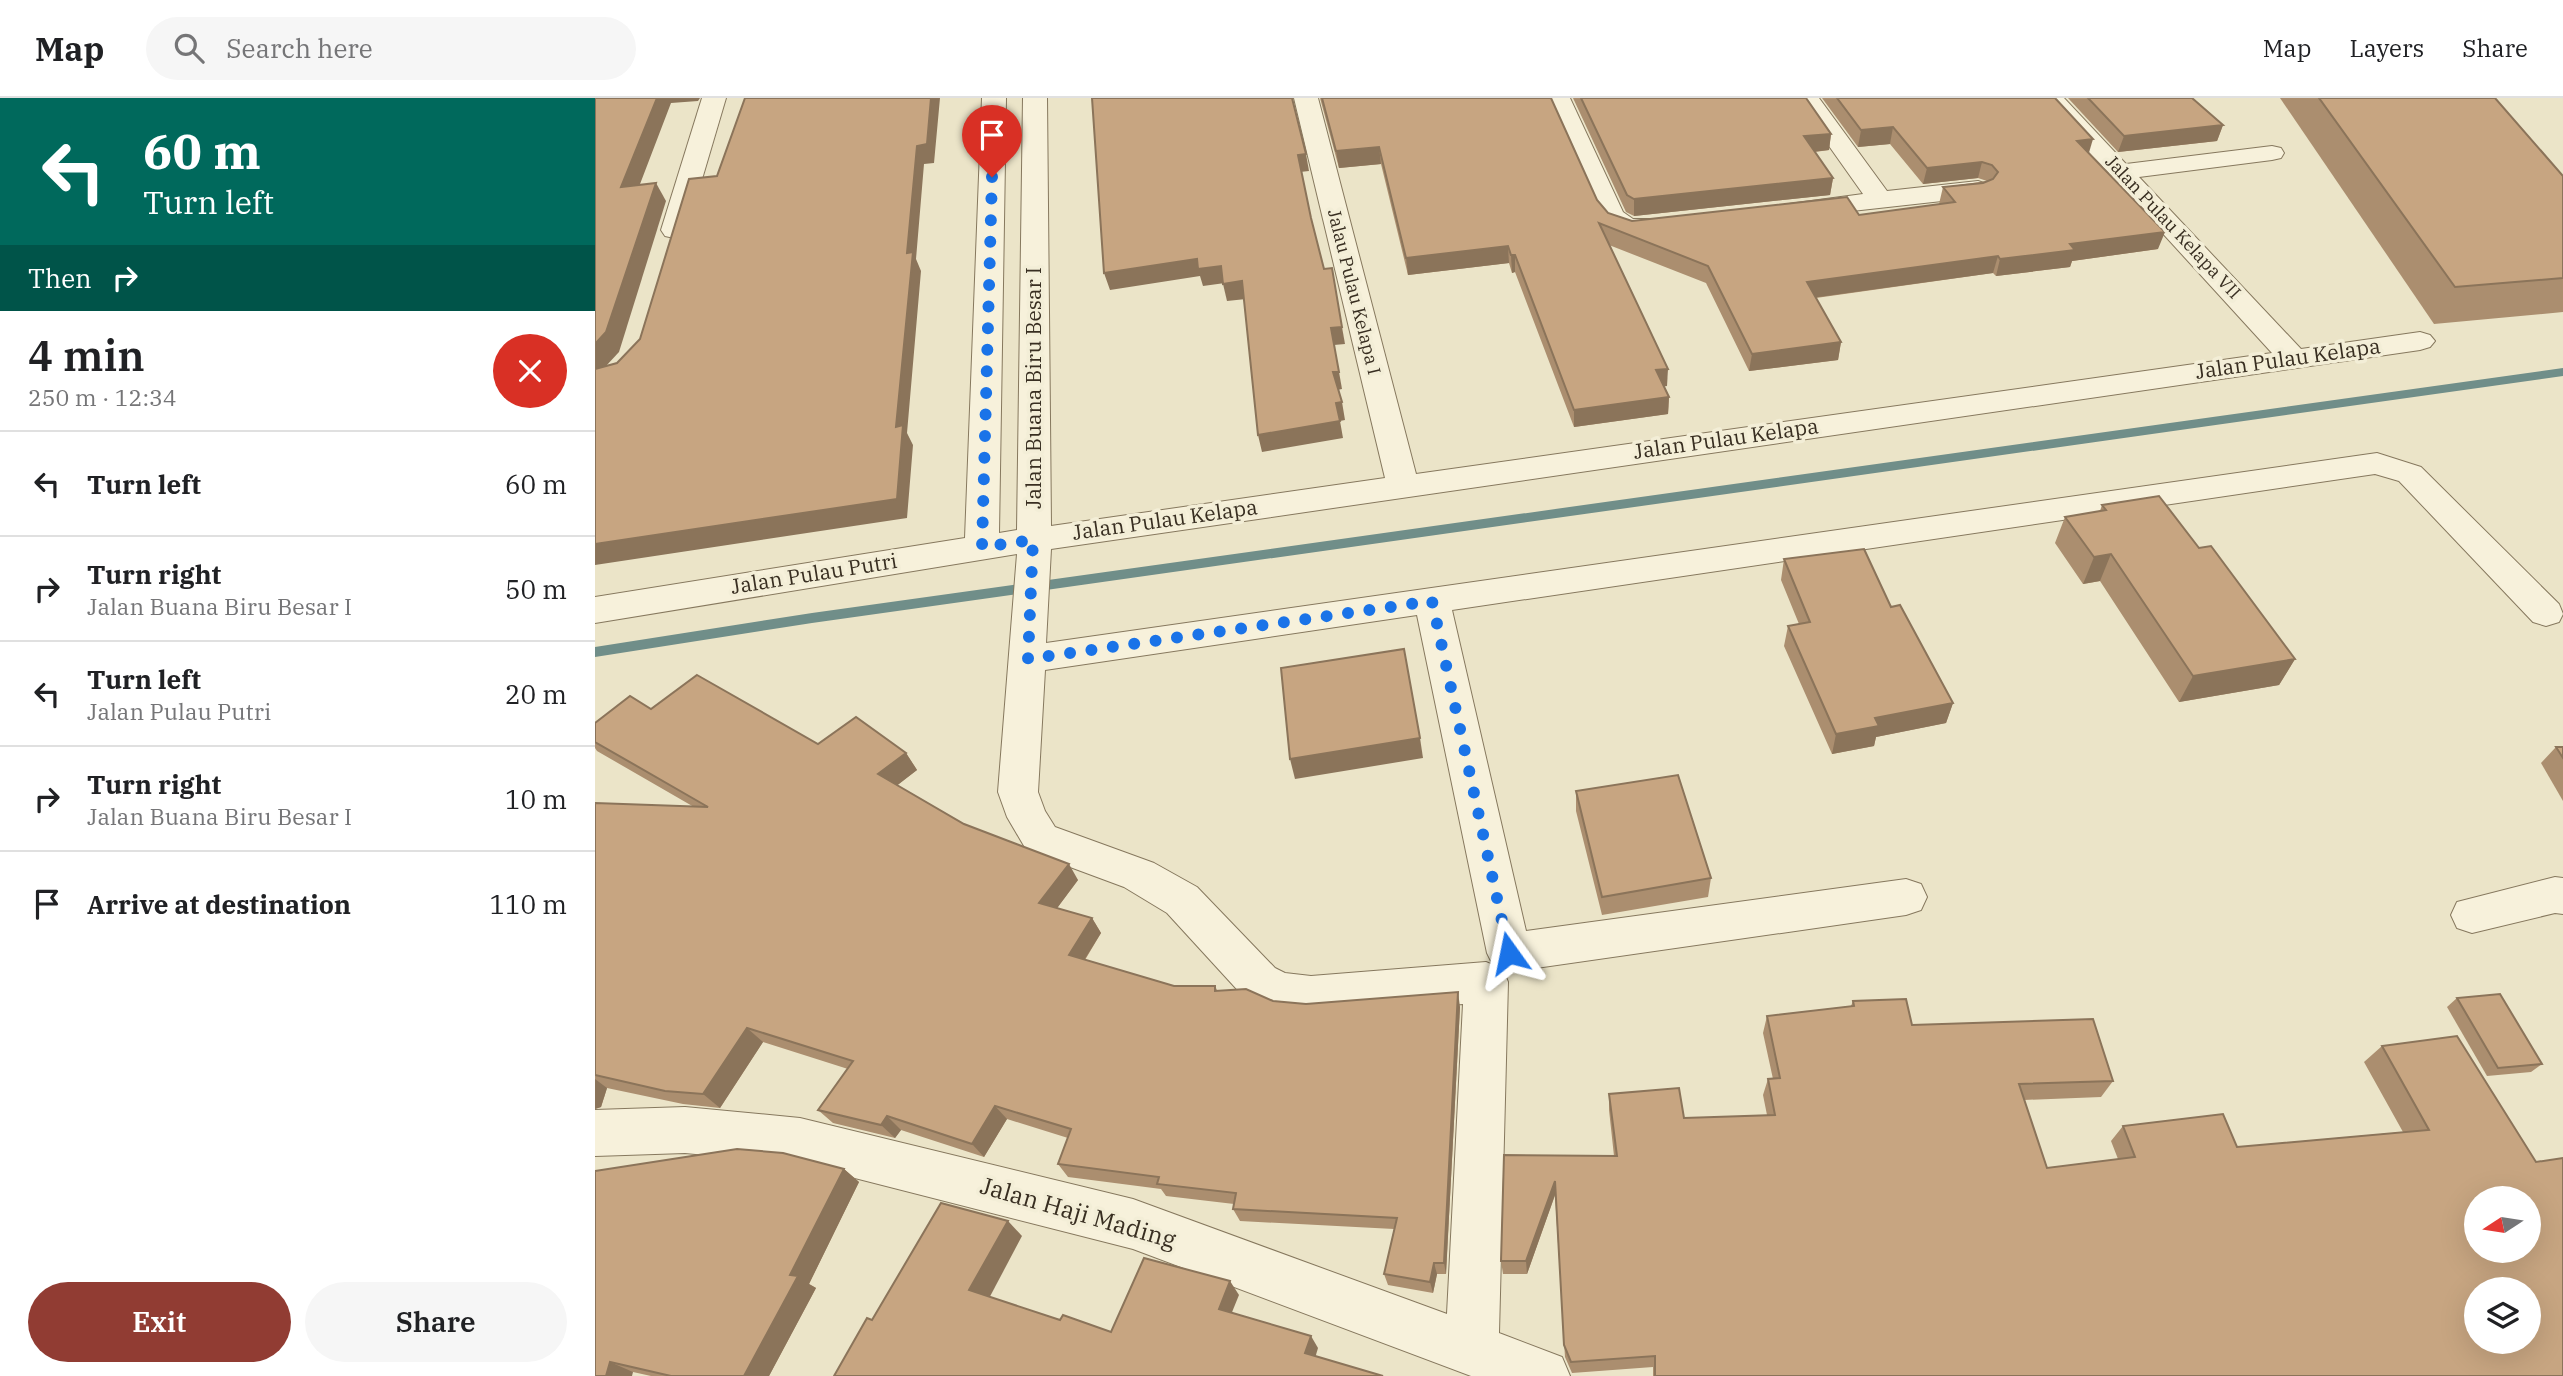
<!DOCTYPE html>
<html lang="en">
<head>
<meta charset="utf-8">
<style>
	:root { --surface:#fff; --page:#f6f6f6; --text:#202124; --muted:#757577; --line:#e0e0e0; --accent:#913c33 }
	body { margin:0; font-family:"IBM Plex Serif",serif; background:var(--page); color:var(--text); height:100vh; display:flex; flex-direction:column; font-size:26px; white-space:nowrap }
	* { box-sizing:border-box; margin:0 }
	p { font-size:23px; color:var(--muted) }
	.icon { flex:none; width:38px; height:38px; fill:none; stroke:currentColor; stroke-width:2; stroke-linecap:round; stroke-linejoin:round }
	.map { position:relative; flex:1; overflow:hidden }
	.panel { display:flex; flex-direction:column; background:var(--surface); width:595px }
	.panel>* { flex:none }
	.banner { background:#00695c; color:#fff; overflow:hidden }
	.needle { width:46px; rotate:258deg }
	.fabs { position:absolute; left:1869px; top:1088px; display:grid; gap:14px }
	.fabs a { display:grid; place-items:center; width:77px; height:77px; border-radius:50%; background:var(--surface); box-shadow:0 7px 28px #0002; font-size:35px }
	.pin { position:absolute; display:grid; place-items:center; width:60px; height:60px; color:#fff; margin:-72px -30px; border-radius:50% 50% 50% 0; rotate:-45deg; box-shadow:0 0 7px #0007 }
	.pin .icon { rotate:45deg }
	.me { position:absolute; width:77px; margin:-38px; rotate:348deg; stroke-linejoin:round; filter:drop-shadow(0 0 5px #0008) }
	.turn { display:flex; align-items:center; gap:24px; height:147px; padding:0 28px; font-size:32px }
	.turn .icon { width:91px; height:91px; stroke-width:2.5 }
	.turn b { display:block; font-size:49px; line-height:60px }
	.then { display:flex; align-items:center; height:66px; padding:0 28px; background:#0003; gap:14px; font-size:26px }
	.round { display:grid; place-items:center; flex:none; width:74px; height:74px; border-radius:37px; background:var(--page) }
	.summary { display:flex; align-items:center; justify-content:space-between; height:119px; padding:0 28px }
	h1 { font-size:42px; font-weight:600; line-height:52px }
	.cta { display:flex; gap:14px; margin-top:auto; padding:14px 28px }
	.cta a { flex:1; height:80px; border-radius:42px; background:var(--accent); color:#fff; font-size:28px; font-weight:600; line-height:80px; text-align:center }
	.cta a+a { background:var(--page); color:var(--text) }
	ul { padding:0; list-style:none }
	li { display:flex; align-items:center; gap:21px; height:105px; padding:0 28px; border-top:2px solid var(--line) }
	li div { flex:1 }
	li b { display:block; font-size:26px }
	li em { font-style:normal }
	header { display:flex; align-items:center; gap:42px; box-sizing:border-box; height:98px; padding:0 35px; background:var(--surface); border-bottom:2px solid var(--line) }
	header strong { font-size:33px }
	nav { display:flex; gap:38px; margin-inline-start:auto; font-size:24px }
	.search { width:490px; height:63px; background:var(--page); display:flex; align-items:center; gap:18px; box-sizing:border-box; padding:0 24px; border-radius:38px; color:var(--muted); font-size:26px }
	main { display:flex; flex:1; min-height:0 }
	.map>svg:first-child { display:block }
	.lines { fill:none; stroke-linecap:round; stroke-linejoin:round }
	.stream { fill:#708e89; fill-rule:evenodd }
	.minor-casing { stroke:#86785e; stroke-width:2 }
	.minor { fill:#f7f1db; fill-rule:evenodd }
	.wall { fill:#ab8e6f }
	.shaded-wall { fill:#8b745a }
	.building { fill:#c7a581; stroke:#8b745a; stroke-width:2; fill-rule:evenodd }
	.route { stroke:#1a73e8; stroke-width:12; stroke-dasharray:0 21.6 }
	.labels { text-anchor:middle; stroke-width:7; stroke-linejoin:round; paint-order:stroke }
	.far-street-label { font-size:18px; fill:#382e21; stroke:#f3eed7 }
	.street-label { font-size:21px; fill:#382e21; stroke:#f3eed7 }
	.near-street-label { font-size:24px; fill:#382e21; stroke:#f3eed7 }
</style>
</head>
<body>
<header>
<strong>Map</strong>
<div class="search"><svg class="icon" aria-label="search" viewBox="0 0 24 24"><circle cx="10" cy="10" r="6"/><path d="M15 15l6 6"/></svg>Search here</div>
<nav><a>Map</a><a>Layers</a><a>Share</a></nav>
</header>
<main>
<section class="panel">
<div class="banner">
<div class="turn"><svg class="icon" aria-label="left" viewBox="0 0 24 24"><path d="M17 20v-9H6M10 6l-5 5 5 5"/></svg><div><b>60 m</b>Turn left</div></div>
<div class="then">Then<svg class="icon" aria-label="right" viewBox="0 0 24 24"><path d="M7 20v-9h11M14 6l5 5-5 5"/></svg></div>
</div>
<div class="summary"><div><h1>4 min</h1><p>250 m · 12:34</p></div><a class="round" style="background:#d93025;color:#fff"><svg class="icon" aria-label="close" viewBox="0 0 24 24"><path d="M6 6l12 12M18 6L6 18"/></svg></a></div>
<ul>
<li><svg class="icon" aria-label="left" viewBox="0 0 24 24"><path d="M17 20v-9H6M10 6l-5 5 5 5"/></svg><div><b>Turn left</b></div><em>60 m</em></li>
<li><svg class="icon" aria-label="right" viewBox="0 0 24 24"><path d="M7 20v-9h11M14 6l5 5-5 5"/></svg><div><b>Turn right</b><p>Jalan Buana Biru Besar I</p></div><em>50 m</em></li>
<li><svg class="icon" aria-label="left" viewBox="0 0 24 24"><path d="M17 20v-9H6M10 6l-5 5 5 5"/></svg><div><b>Turn left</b><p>Jalan Pulau Putri</p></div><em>20 m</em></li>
<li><svg class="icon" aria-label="right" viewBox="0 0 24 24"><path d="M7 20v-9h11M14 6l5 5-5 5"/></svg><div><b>Turn right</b><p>Jalan Buana Biru Besar I</p></div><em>10 m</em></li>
<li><svg class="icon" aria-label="arrive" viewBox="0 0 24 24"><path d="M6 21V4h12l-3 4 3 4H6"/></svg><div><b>Arrive at destination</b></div><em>110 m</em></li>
</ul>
<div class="cta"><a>Exit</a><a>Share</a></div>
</section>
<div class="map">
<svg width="1968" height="1278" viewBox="0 0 1968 1278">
	<rect width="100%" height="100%" fill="#ebe4c8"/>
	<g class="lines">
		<!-- stream -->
		<polygon class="stream" points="1968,270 1968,278 217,525 0,559 0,549 217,515"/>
		<defs>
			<g id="minor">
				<polygon points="107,0 131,0 92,132 88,138 79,140 70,138 66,132"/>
				<path d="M387,0H411L404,435L422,432L428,0H452L456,428L790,380L699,0H723L821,376L1677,255L1444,0H1469L1531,66L1677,48L1686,50L1689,55L1686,60L1677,62L1544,79L1706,251L1825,234L1835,237L1840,243L1835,249L1825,252L456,451L451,545L1782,355L1826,369L1964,506L1968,516L1964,524L1951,528L1938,524L1804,383L1780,376L857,512L931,833L1311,781L1326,786L1332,799L1326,812L1311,817L914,874L908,872L913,884L904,1235L967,1259L975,1278H876L538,1151L205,1066L90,1055L0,1058V1012L90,1009L205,1020L538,1101L852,1216L868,906L716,918L684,915L668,909L648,898L572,815L529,789L432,753L412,719L403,694L422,456L0,525V499L370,440ZM822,517L892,855L898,867L891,864L716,878L690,875L680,870L602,789L559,765L460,729L450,713L443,694L450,572Z"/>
				<path d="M951,0H975L1028,114L1038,121H1072L1076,127L1072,133C1050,138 1026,140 1008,124Z"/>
				<polygon points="1200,0 1224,0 1292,93 1383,83 1392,86 1396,91 1392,96 1383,99 1203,119 1194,116 1190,111 1194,106 1268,96"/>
				<polygon points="1960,779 1968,780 1968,816 1960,815 1877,835 1862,830 1856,817 1862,804"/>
			</g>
		</defs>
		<!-- minor casing -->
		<use href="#minor" class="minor-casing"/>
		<!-- minor -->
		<use href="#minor" class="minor"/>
	</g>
	<!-- wall -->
	<g class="wall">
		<polygon points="725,0 956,0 1002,102 1013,115 1037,123 1264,117 1344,106 1348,89 1392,83 1383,80 1328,86 1295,46 1263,49 1227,0 1460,0 1494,55 1563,151 1477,163 1475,169 1401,178 1398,175 1221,200 1246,244 1243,262 1154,273 1111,185 1014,147 1072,288 1069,288 1074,299 1073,316 979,329 920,174 917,175 914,165 813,177 786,66 744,70"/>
		<polygon points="978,0 1211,0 1236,36 1234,52 1220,54 1238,80 1235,97 1039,118 1031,114"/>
		<polygon points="1473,0 1597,0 1628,27 1622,43 1523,54"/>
		<polygon points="1685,0 1900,0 1968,78 1968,214 1839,226"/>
		<polygon points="1507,407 1604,450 1700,561 1684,587 1584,604 1505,483 1488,486 1460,445 1470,419 1505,413"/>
		<polygon points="1189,461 1296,509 1358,605 1351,625 1281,639 1279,648 1237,656 1189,548 1193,528 1204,526 1186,482"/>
		<polygon points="56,611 223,646 311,655 322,672 302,687 369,726 483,782 462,810 497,820 506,835 490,862 579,888 620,888 622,892 678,903 711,906 865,909 851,1176 842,1176 838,1195 793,1187 789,1176 799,1131 645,1123 638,1111 639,1106 571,1098 566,1091 473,1079 463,1066 473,1040 412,1021 389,1059 306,1032 300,1040 238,1025 223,1012 253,971 168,944 125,1010 88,1006 12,990 6,1009 0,1011 0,705 99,709 2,653 0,650 0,625"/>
		<polygon points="1961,649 1968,649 1968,703 1946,665"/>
		<polygon points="981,693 1116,780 1113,799 1007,817 981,713"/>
		<polygon points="1862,900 1947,966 1936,974 1892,978 1852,909"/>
		<polygon points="1258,903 1317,927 1518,983 1506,999 1429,1002 1452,1070 1523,1061 1516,1043 1528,1028 1642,1049 1808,1034 1769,964 1787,948 1862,938 1968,1278 1058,1278 1058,1269 977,1275 970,1259 960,1097 932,1176 908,1176 906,1163 909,1057 1019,1058 1014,1012 1014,996 1089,1020 1172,1017 1168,997 1173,981 1178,981 1168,935 1172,918 1256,908"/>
		<polygon points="249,1071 264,1084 214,1186 221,1190 174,1278 56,1278 38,1274 0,1278"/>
	</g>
	<!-- shaded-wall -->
	<g class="shaded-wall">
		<polygon points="62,0 105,0 103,3 76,5 37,107 26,89"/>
		<polygon points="336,0 345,0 339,65 329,66 321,161 326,173 312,335 318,347 312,420 0,467 0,446 301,329 312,155 322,48"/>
		<polygon points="1628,27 1622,43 1523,54 1529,38"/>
		<polygon points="1298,29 1295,46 1263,49 1266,32"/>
		<polygon points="1236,36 1234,52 1207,55 1209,38"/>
		<polygon points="1498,41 1493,58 1482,43"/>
		<polygon points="784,49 786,66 744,70 741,53"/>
		<polygon points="711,56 714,73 705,74 703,57"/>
		<polygon points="1387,64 1383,80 1328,86 1332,70"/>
		<polygon points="1238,80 1235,97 1039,118 1039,101"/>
		<polygon points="61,85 71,103 24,254 11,268 0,271 0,246"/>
		<polygon points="1570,134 1563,151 1477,163 1475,169 1401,178 1405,161 1475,146"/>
		<polygon points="913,148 914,165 813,177 811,160"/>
		<polygon points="916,157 920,157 920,174 917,175"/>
		<polygon points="1403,158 1398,175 1209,201 1212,184"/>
		<polygon points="602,161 626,168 630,185 608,188 605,178 515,192 509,175"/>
		<polygon points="647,183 651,201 632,203 628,186"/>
		<polygon points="747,229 750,246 739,247 736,230"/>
		<polygon points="1246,244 1243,262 1154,273 1157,256"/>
		<polygon points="1073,271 1072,288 1060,290 1061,272"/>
		<polygon points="738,274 744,274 747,291 742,292"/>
		<polygon points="1074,299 1073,316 979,329 979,312"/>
		<polygon points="747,304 750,322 745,323 748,340 667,354 663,337 741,305"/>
		<polygon points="1516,456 1505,483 1488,486 1499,459"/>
		<polygon points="1700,561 1684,587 1584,604 1598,578"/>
		<polygon points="1358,605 1351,625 1281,639 1279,648 1237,656 1241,636 1280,620"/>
		<polygon points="825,640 828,660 700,681 695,661"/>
		<polygon points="311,655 322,672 295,693 283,676"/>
		<polygon points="474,766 483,782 454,821 444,805"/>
		<polygon points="497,820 506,835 483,872 474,857"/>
		<polygon points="863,894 865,909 851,1176 849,1165"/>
		<polygon points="152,930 168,944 125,1010 108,996"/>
		<polygon points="0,981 12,990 6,1009 0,1011"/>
		<polygon points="400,1008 412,1021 389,1059 377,1046"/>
		<polygon points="292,1018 306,1032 300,1040 286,1027"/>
		<polygon points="249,1071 264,1084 214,1186 221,1190 174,1278 149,1278 195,1177"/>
		<polygon points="960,1083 960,1097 932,1176 931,1163"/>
		<polygon points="413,1123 427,1138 391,1206 374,1192"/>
		<polygon points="839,1165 842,1176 838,1195 835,1184"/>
		<polygon points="635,1183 644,1197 633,1224 624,1211"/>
		<polygon points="716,1238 723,1250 718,1267 710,1255"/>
		<polygon points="15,1264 38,1274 37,1278 11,1278"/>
	</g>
	<!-- building -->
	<g class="building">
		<polygon points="0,0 62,0 26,89 61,85 11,234 0,246"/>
		<polygon points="150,0 336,0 332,46 322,48 312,155 318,154 301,329 308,327 302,401 0,446 0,271 22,265 45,241 94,81 122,78"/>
		<polygon points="497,0 697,0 711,56 703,57 716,120 729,171 737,170 747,229 736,230 744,274 738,274 747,304 741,305 745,323 663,337 647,183 628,186 626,168 603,171 602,161 509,175"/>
		<polygon points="727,0 956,0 1002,102 1013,115 1037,123 1252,99 1264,117 1360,104 1348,89 1388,85 1398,81 1403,74 1397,67 1387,64 1332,70 1298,29 1266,32 1242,0 1460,0 1498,41 1482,43 1570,134 1475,146 1480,152 1405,161 1403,158 1212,184 1246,244 1157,256 1113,168 1004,125 1073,271 1061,272 1074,299 979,312 920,157 916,157 913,148 811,160 784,49 741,53"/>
		<polygon points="986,0 1211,0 1236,36 1209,38 1238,80 1039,101 1032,97"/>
		<polygon points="1493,0 1597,0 1628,27 1529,38"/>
		<polygon points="1724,0 1900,0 1968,78 1968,180 1860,189"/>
		<polygon points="1564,398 1604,450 1616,448 1700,561 1598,578 1516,456 1499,459 1470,419 1511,412 1507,407"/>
		<polygon points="1269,451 1296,509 1305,507 1358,605 1280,620 1284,628 1241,636 1193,528 1215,524 1189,461"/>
		<polygon points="809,551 825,640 695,661 686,570"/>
		<polygon points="102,577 223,646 261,619 311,655 283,676 369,726 474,766 444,805 497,820 474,857 579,888 620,888 620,893 651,891 678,903 711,906 863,894 849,1165 839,1165 835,1184 789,1176 802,1120 638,1111 641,1095 562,1086 564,1079 463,1066 476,1031 400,1008 377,1046 292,1018 286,1027 223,1012 258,963 152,930 108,996 70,993 0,977 0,705 113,709 0,644 0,625 35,598 56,611"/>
		<polygon points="1961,649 1968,649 1968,660"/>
		<polygon points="1083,677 1116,780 1007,799 981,693"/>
		<polygon points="1905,896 1947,966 1903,970 1862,900"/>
		<path d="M1311,901L1317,927L1498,921L1518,983L1424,986L1452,1070L1540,1059L1528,1028L1628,1016L1642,1049L1834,1032L1787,948L1862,938L1941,1064L1968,1060V1278H1060V1258L976,1264L969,1247L960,1083L931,1163H906L909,1057L1022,1058L1014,996L1084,990L1089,1020L1180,1017L1173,981L1185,980L1172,918L1259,908L1258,903ZM1881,1101H1934V1153H1881ZM1881,1192H1934V1244H1881Z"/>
		<polygon points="142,1051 188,1055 249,1071 195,1177 203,1178 149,1278 76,1278 15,1264 11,1278 0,1278 0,1073"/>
		<polygon points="346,1105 413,1123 374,1192 465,1222 468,1217 516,1234 549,1160 635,1183 624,1211 716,1238 710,1255 788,1278 239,1278 272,1220 277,1222"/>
	</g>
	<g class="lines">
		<!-- route -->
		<polyline class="route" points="397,79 387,449 438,442 433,561 837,503 914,855"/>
	</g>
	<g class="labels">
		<!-- far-street labels -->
		<g class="far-street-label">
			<text transform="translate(1578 129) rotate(47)" y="6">Jalan Pulau Kelapa VII</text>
			<text transform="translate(759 194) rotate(76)" y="6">Jalau Pulau Kelapa I</text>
		</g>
		<!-- street labels -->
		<g class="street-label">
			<text transform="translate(1693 261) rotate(-8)" y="7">Jalan Pulau Kelapa</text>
			<text transform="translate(439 290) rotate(-90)" y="7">Jalan Buana Biru Besar I</text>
			<text transform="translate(1131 341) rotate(-8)" y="7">Jalan Pulau Kelapa</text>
			<text transform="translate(570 422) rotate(-8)" y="7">Jalan Pulau Kelapa</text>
			<text transform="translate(219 476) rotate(-9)" y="7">Jalan Pulau Putri</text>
		</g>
		<!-- near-street labels -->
		<g class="near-street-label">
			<text transform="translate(483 1115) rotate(16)" y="8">Jalan Haji Mading</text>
		</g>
	</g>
</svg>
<div class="fabs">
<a><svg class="needle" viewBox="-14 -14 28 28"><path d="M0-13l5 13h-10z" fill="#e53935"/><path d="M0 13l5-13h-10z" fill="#757577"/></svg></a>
<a><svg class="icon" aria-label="layers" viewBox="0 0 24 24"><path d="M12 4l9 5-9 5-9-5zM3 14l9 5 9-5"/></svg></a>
</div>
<div class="pin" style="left:397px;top:79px;background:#d93025"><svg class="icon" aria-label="arrive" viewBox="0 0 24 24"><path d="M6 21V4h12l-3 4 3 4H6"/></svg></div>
<svg class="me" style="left:914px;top:855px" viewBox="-20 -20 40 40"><path d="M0-17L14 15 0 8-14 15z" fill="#1a73e8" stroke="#fff" stroke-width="4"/></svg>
</div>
</main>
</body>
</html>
